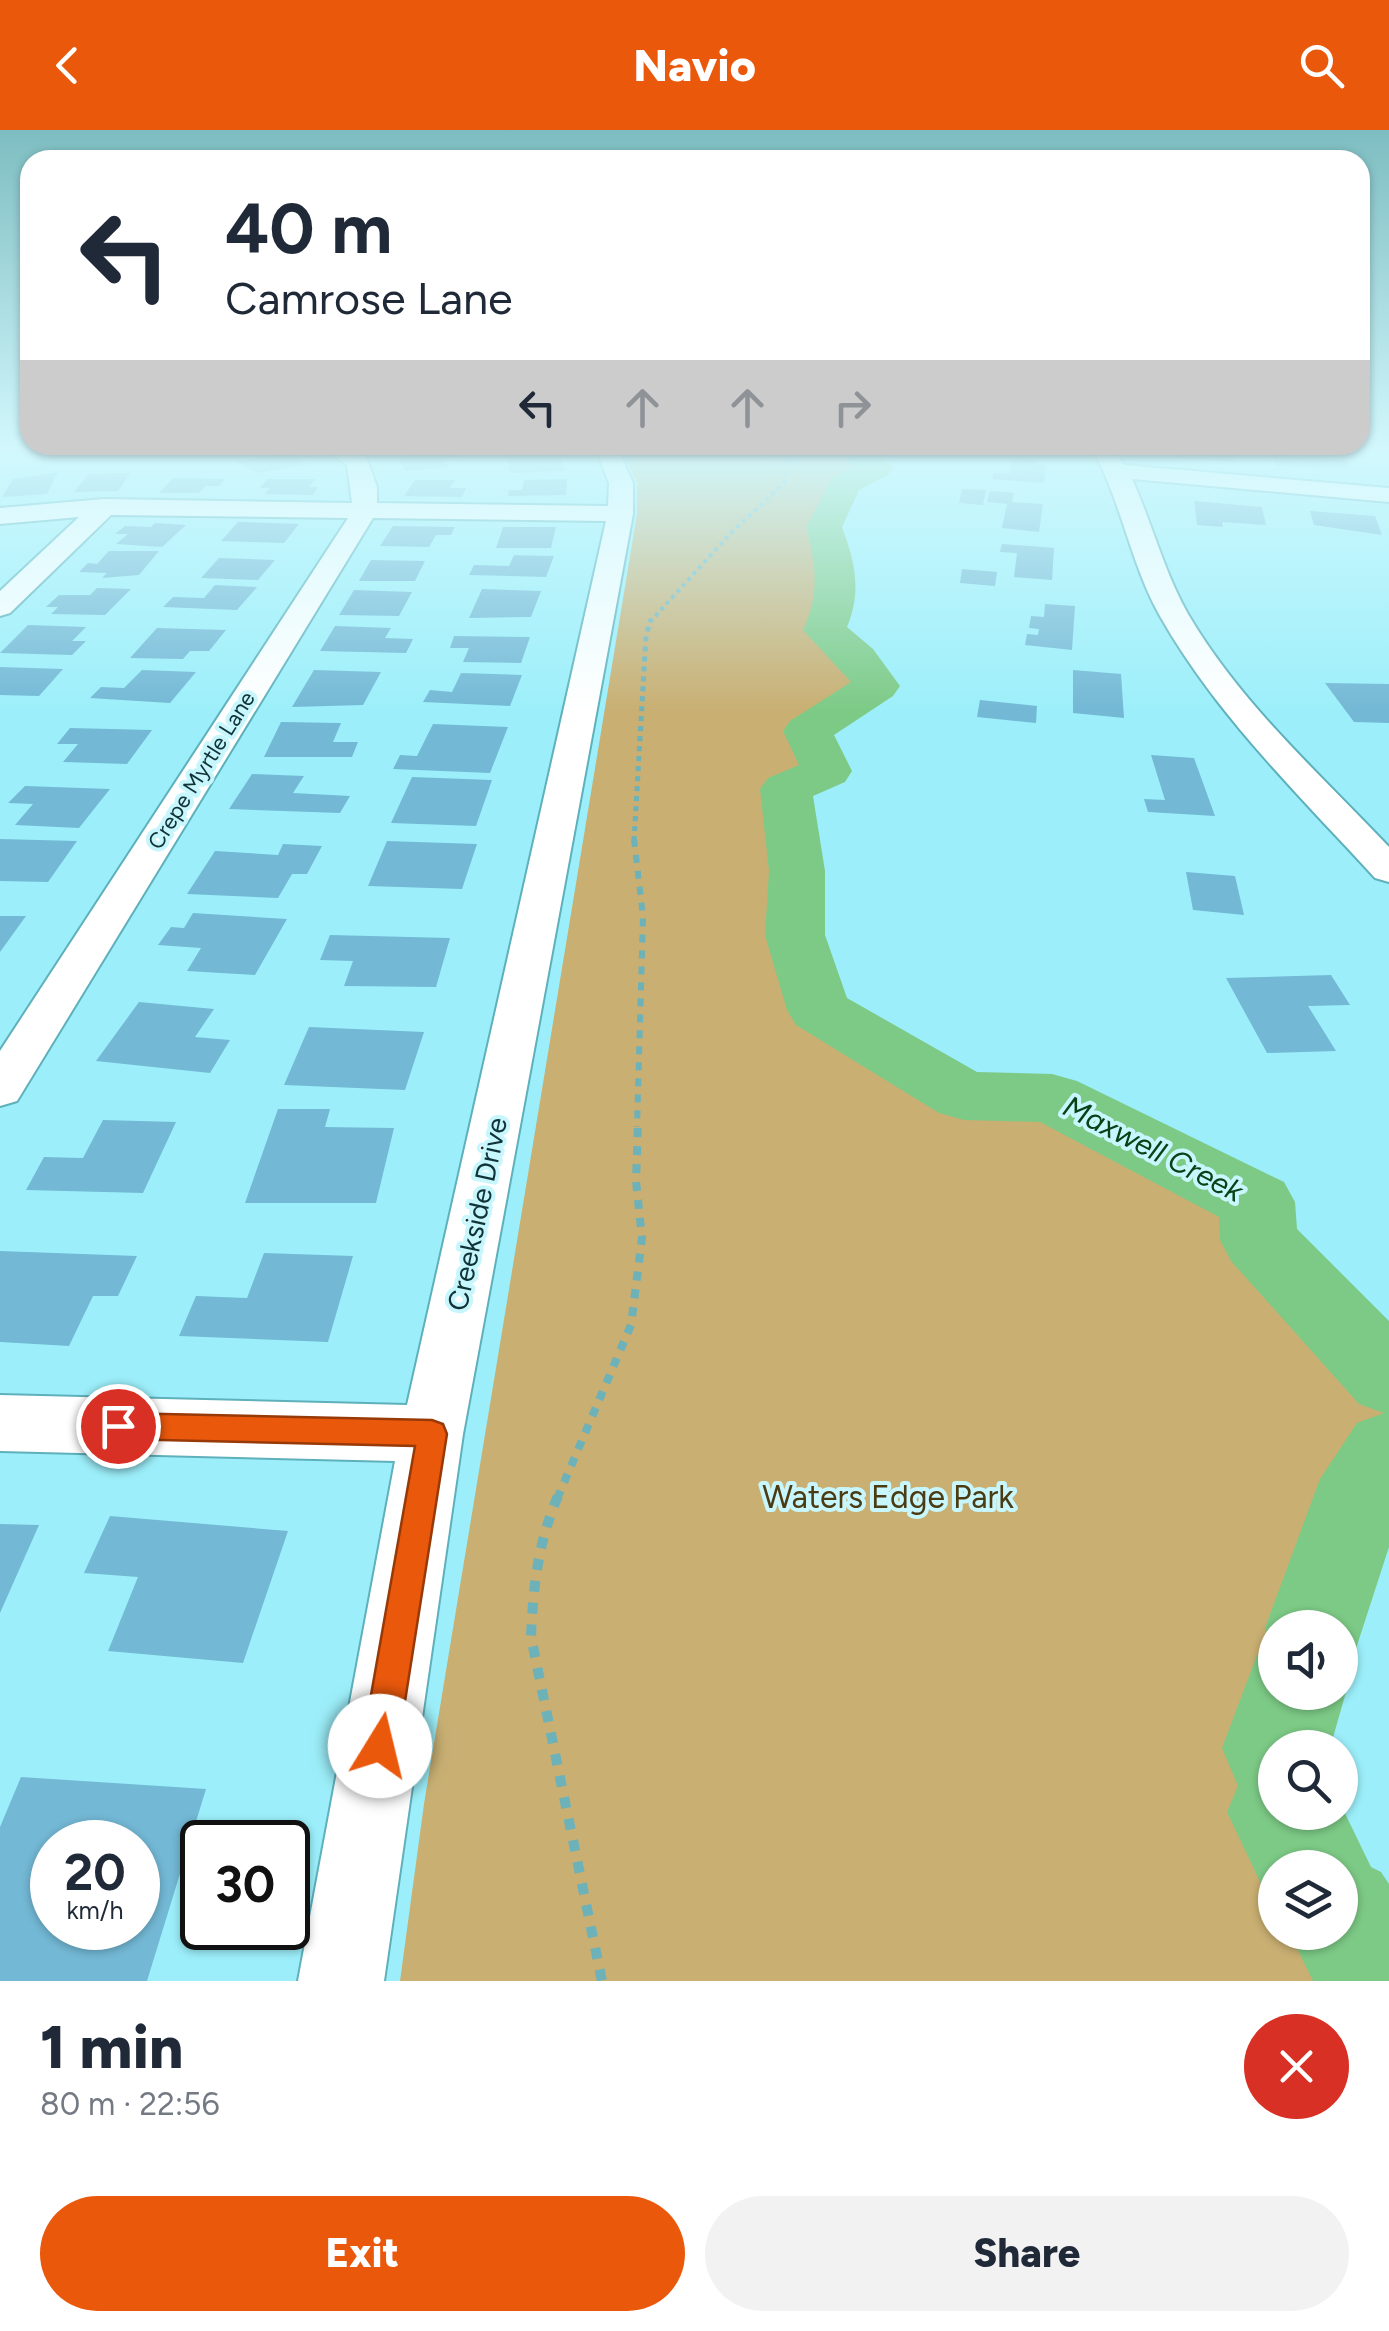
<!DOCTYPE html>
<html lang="en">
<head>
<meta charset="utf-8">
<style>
	:root { --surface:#fff; --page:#f2f2f3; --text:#1f2937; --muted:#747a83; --accent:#ea580c }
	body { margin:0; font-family:Figtree,sans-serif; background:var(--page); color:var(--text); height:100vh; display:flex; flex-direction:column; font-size:38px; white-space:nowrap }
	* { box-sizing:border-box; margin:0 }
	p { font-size:32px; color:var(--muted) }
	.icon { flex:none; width:55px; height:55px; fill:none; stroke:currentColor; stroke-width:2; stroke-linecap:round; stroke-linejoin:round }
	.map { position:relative; height:1851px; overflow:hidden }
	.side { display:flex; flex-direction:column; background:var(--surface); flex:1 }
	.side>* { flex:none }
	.top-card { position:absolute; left:20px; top:20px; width:1350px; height:305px; border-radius:30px; box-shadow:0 2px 8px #0004; background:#fff; color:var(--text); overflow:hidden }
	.controls { position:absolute; left:1258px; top:1480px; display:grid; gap:20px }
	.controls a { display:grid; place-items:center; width:100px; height:100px; border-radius:50%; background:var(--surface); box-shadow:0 2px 8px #0004; font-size:50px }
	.speed { position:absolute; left:30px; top:1690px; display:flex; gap:20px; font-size:50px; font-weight:700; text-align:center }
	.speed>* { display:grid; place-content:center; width:130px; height:130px; border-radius:50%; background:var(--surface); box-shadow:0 2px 8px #0004; line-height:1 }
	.speed small { font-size:25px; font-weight:400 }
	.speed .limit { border:5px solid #111; border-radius:15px; background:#fff; color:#111 }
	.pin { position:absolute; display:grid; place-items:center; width:85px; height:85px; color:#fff; margin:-42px; border:5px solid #fff; border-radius:50%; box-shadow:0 2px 10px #0007 }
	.me { position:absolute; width:110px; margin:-55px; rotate:9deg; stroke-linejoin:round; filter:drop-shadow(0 0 8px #0008) }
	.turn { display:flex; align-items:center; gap:35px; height:210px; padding:0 40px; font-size:45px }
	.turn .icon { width:130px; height:130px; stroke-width:2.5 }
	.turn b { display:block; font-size:70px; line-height:85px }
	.lanes { display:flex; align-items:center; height:95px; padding:0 40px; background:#0003; justify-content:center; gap:50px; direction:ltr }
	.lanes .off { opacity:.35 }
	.round { display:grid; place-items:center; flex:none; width:105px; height:105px; border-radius:52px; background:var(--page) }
	.overview { display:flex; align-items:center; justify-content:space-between; height:170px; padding:0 40px }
	h1 { font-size:60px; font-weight:800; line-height:75px }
	.cta { display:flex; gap:20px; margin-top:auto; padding:20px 40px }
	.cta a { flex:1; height:115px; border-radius:60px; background:var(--accent); color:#fff; font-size:40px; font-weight:800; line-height:115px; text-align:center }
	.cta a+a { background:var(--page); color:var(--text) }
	header { display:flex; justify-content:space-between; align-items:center; height:130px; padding:0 40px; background:var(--accent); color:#fff; font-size:45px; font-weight:800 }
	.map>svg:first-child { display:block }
	.green { fill:#c9af72 }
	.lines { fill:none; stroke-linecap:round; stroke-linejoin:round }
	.river { fill:#7dca86; fill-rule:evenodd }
	.building { fill:#73b8d5; fill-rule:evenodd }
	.minor-casing { stroke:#5eb0bb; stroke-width:4 }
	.path-far4 { stroke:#6db1b9; stroke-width:4; stroke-dasharray:4 4; stroke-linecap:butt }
	.path-far3 { stroke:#6db1b9; stroke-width:5; stroke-dasharray:5 5; stroke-linecap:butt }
	.path-far2 { stroke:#6db1b9; stroke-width:6; stroke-dasharray:8 8; stroke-linecap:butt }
	.path-far1 { stroke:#6db1b9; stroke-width:8; stroke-dasharray:9 9; stroke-linecap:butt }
	.path { stroke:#6db1b9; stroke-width:10; stroke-dasharray:11 11; stroke-linecap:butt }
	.minor { fill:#fff; fill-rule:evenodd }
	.route { fill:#ea580c; stroke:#983908; stroke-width:2.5 }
	.labels { text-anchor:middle; stroke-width:8; stroke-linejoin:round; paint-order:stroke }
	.far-street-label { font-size:22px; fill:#0f3337; stroke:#c7f6fd }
	.street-label { font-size:28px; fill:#0f3337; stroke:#c7f6fd }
	.water-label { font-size:30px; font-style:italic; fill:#094217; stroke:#c7f6fd }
	.near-park-label { font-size:32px; fill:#4b3b13; stroke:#c7f6fd }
</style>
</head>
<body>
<header><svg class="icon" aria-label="back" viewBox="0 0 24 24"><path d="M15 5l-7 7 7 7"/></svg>Navio<svg class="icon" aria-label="search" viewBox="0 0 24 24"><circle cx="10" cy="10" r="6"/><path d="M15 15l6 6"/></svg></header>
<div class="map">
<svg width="1389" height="1851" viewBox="0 0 1389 1851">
	<rect width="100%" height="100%" fill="#9ceffa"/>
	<!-- green -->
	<path class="green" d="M622,322H868L861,326L876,338L845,354L824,397C837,439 844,459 825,500L857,528L877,556L808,601L827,641L786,659L797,741L795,805L819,880L963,966L1052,968L1257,1072L1260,1110L1388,1245L1389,1322L1353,1380L1315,1497L1275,1498V1562L1294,1563L1265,1652L1275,1669V1682L1283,1683L1316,1737L1275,1738V1802H1340V1778L1384,1851H400L424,1674L637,384V353Z"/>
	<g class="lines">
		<!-- river -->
		<path class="river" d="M846,322H884L882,326L893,338L888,345L859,360L842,397C855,432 862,461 847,497L873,519L900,556L893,566L834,605L852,641L845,652L813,666L825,741V805L847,868L977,942L1052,944L1077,951L1284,1052L1295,1072L1297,1099L1389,1191V1417L1351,1534L1340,1538V1498H1275V1562H1340V1547L1346,1562L1330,1618H1275V1682H1340V1673L1371,1737L1381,1742L1389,1754V1851H1313L1289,1802H1340V1738H1275L1273,1779L1227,1682L1238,1656L1222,1618L1257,1525L1273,1518L1265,1498L1320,1349L1357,1293L1384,1283L1359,1274L1231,1131L1220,1110L1219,1087L1040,992L964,990L939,983L796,895L787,880L765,805L769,741L760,659L768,648L799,635L783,601L790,591L851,552L803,500C820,464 816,435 806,397L833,347L854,336L844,325Z"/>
	</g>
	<!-- building -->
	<g class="building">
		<polygon points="292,322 307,334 259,343 235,332"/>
		<polygon points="443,322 455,322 458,327 443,328 448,337 406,341 398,327"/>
		<polygon points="547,322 548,326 561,325 565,341 510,343 507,324"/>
		<polygon points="1177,322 1234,322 1236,332 1177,328"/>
		<polygon points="1273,325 1346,330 1350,338 1276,336"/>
		<polygon points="1012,327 1037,329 1037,334 1046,335 1044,353 992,349 994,343 1009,344"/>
		<polygon points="58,342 47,364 2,367 13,349"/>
		<polygon points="131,343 118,361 74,362 89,344"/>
		<polygon points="173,348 225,349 219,356 206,356 199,363 159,363"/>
		<polygon points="267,349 315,349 309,357 318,357 313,365 265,364 270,358 260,358"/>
		<polygon points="567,349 566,365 508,366 509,360 522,360 524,350"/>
		<polygon points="415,350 455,350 450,358 466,358 462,367 404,366"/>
		<polygon points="962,359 986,360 983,375 959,373"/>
		<polygon points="990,361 1014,363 1012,372 1043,374 1039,402 1002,398 1007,374 987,372"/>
		<polygon points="1194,371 1262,377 1266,395 1222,392 1223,397 1197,395"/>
		<polygon points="1310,381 1375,386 1382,405 1314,395"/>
		<polygon points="238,392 299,394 284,413 221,411"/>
		<polygon points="155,393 186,395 162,417 116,414 128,404 115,404 125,396 151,397"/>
		<polygon points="393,396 455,397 451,405 436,405 429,417 380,416"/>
		<polygon points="503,397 556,397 551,418 496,418"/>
		<polygon points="1002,414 1054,418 1052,450 1014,447 1017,423 1000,422"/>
		<polygon points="109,421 159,421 139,445 102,448 107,443 79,442 88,433 97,434"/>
		<polygon points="514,425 554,426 546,447 469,445 474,435 509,436"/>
		<polygon points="219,428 275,430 258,450 201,448"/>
		<polygon points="371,430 425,431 415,451 359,451"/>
		<polygon points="962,439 997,442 995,456 960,453"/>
		<polygon points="215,455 257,457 237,480 163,477 173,467 204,468"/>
		<polygon points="97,458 131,459 105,485 51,484 58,477 46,477 59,465 90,465"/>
		<polygon points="482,459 541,461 531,487 469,488"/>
		<polygon points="354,460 412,462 399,486 339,485"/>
		<polygon points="1045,474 1075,476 1072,520 1025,515 1027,504 1038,505 1039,499 1029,498 1031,486 1044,487"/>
		<polygon points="28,495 86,497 72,511 86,511 72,525 0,523"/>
		<polygon points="335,496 391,498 385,508 413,509 406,523 320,521"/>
		<polygon points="157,498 226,500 209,521 190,521 183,529 130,528"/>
		<polygon points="454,506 530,507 521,533 463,532 469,518 450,518"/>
		<polygon points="0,537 63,539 39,566 0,565"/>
		<polygon points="142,540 196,542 170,573 90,568 101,557 124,558"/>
		<polygon points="314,540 381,542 363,575 292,577"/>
		<polygon points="1073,540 1121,544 1124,588 1073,583"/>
		<polygon points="461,543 522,545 510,576 423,572 430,560 452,562"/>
		<polygon points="1325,553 1389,554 1389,593 1354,592"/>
		<polygon points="980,570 1037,576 1036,593 977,587"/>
		<polygon points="281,592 341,593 333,612 358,612 352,627 264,627"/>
		<polygon points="433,594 508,597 490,643 393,639 400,625 417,626"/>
		<polygon points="70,598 152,600 127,634 63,632 78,614 57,614"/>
		<polygon points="1151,625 1194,628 1215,686 1148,682 1144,669 1165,670"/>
		<polygon points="252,644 304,646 293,663 350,666 340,683 229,679"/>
		<polygon points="412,647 492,650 476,696 391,693"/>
		<polygon points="25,656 110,659 79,698 15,695 33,674 8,673"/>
		<polygon points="0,709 77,711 48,752 0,751"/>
		<polygon points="387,711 477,714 462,759 368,756"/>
		<polygon points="283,714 322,716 307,744 292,744 278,768 187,764 215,721 278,725"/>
		<polygon points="1186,742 1235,746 1244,785 1193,780"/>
		<polygon points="193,783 287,789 255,845 187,841 201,818 158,815 171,797 184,798"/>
		<polygon points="0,786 26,786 0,822"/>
		<polygon points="330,805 450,808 436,857 344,856 353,831 320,830"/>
		<polygon points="1331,845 1350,875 1308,876 1336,921 1267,923 1226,848"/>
		<polygon points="139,872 214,879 195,907 230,910 210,943 96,931"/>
		<polygon points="309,897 424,902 405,960 284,955"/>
		<polygon points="278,979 330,979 325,997 394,998 376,1073 245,1073"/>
		<polygon points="103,990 176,992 143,1063 26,1060 44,1027 83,1028"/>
		<polygon points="0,1121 137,1126 118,1166 93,1166 69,1216 0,1212"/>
		<polygon points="264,1123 353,1126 328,1212 179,1206 196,1166 247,1168"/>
		<polygon points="110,1386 288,1401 243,1533 108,1521 138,1447 84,1443"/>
		<polygon points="0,1394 39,1395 0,1483"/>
		<path d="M21,1647L206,1659L147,1851H0V1697ZM52,1712H138V1798H52Z"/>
	</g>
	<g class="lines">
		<defs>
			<g id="minor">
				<polygon points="329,322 358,322 366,326 377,357 377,373 608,376 609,353 597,322 619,322 633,353 633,384 463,1304 384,1851 298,1851 395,1331 0,1321 0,1265 407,1275 606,391 373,388 17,971 0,976 0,921 348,388 111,385 10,483 0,486 0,461 79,387 0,394 0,378 104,369 352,373 347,335"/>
				<path d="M1094,322H1116L1124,335L1389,358V372L1132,349C1152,393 1164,442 1188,484C1240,573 1319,643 1389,717V752L1375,748C1299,665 1216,585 1160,486C1131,435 1122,374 1094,322Z"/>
			</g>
		</defs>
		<!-- minor casing -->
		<use href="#minor" class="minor-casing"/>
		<!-- path-far4 -->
		<polyline class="path-far4" points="650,492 729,405 785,352 784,334 797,322"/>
		<!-- path-far3 -->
		<polyline class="path-far3" points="634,711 646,506 651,489"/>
		<!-- path-far2 -->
		<polyline class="path-far2" points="634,709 643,787 637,997"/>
		<!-- path-far1 -->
		<polyline class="path-far1" points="557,1369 631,1195 642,1108 636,1051 638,994"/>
		<!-- path -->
		<path class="path" d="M558,1366C538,1412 533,1458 531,1507L602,1851"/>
		<!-- minor -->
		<use href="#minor" class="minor"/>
	</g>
	<!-- sky -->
	<linearGradient id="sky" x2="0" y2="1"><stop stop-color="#7dbdc1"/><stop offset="0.55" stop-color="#d2f8fd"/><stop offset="1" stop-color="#d2f8fd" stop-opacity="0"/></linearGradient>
	<rect width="1389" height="581" fill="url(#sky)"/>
	<!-- route -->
	<polygon class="route" points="118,1283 432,1290 443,1294 447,1304 398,1616 393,1629 380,1634 367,1629 362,1616 415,1316 118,1309 107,1305 103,1296 107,1286"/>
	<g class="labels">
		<!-- far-street labels -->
		<g class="far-street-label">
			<text transform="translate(201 640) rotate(-58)" y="8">Crepe Myrtle Lane</text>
		</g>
		<!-- street labels -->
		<g class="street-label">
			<text transform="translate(477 1084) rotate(-78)" y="10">Creekside Drive</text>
		</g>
		<!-- water labels -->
		<g class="water-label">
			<text transform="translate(1153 1019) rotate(27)" y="10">Maxwell Creek</text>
		</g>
		<!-- near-park labels -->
		<g class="near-park-label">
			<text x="888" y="1378">Waters Edge Park</text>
		</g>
	</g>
</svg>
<div class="controls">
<a><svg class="icon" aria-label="sound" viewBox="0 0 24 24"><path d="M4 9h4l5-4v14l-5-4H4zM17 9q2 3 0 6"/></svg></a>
<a><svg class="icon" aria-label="search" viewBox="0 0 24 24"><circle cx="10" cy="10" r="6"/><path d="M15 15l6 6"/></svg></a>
<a><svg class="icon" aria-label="layers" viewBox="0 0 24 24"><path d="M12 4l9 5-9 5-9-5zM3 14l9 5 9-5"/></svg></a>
</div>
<div class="speed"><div>20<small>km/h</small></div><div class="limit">30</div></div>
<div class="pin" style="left:118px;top:1296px;background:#d93025"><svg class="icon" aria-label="arrive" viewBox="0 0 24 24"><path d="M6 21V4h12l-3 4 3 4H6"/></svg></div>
<svg class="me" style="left:380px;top:1616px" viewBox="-20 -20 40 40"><circle r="19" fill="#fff"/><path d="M0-13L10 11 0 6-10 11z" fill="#ea580c"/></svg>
<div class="top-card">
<div class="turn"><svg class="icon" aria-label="left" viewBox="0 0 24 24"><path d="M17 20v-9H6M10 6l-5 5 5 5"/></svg><div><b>40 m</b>Camrose Lane</div></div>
<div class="lanes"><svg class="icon" aria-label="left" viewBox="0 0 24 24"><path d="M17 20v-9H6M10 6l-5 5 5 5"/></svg><svg class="icon off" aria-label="ahead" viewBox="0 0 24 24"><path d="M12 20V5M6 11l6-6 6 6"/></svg><svg class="icon off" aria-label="ahead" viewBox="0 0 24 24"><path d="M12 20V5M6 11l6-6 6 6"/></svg><svg class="icon off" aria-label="right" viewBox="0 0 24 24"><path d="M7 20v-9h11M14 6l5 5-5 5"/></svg></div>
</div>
</div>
<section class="side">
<div class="overview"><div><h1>1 min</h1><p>80 m · 22:56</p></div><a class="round" style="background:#d93025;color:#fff"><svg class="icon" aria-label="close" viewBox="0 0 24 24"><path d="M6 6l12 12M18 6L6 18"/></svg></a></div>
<div class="cta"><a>Exit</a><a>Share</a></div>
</section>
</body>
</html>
